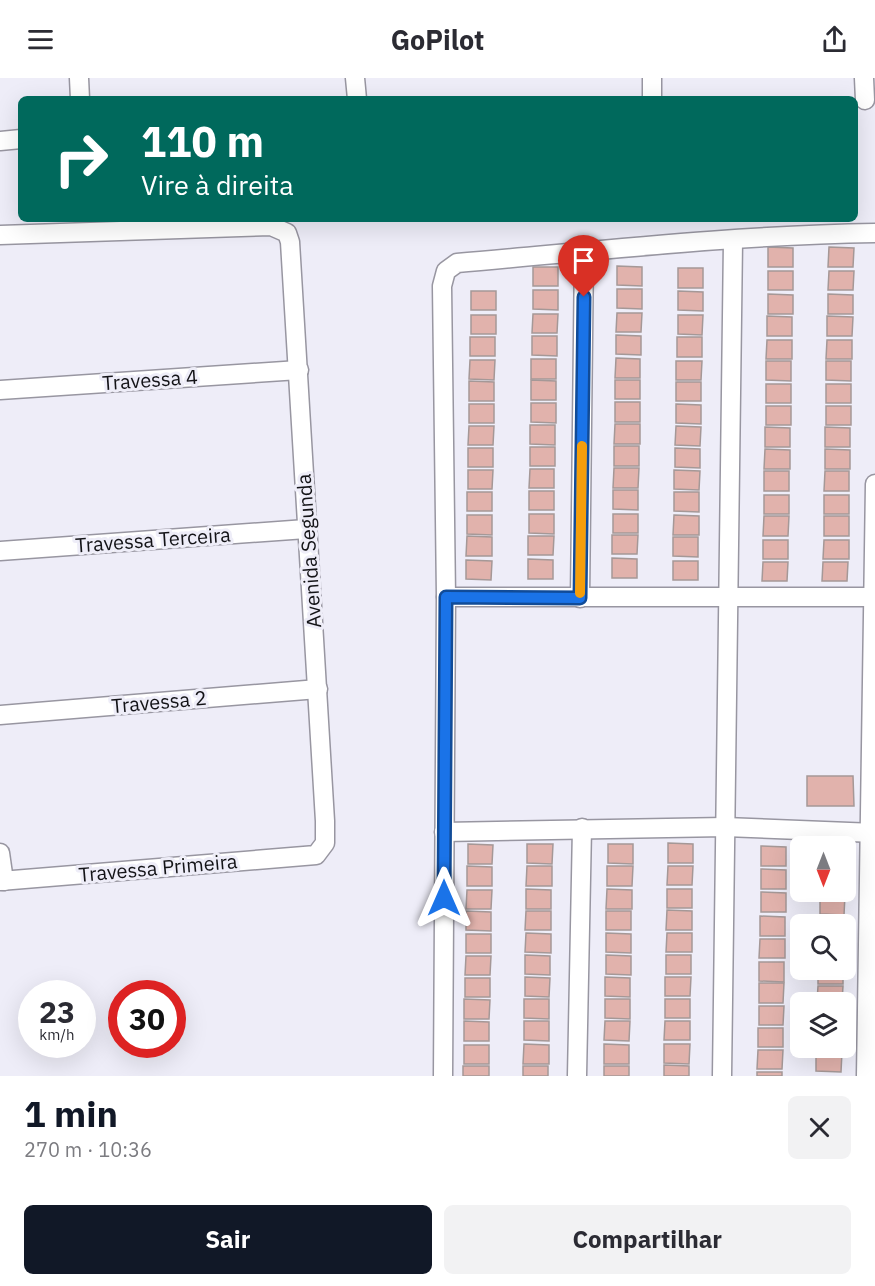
<!DOCTYPE html>
<html lang="pt">
<head>
<meta charset="utf-8">
<style>
	:root { --surface:#fff; --page:#f2f2f3; --text:#2b2b33; --muted:#7c7c81; --accent:#111827 }
	body { margin:0; font-family:"IBM Plex Sans",sans-serif; background:var(--page); color:var(--text); height:100vh; display:flex; flex-direction:column; font-size:22px; white-space:nowrap }
	* { box-sizing:border-box; margin:0 }
	p { font-size:20px; color:var(--muted) }
	.icon { flex:none; width:33px; height:33px; fill:none; stroke:currentColor; stroke-width:2; stroke-linecap:round; stroke-linejoin:round }
	.map { position:relative; height:998px; overflow:hidden }
	.sheet { display:flex; flex-direction:column; background:var(--surface); flex:1 }
	.sheet>* { flex:none }
	.hud { position:absolute; left:18px; top:18px; width:840px; height:126px; border-radius:9px; box-shadow:0 6px 24px #0002; background:#00695c; color:#fff; overflow:hidden }
	.needle { width:39px; rotate:180deg }
	.buttons { position:absolute; left:790px; top:758px; display:grid; gap:12px }
	.buttons a { display:grid; place-items:center; width:66px; height:66px; border-radius:9px; background:var(--surface); box-shadow:0 6px 24px #0002; font-size:30px }
	.speed { position:absolute; left:18px; top:902px; display:flex; gap:12px; font-size:30px; font-weight:700; text-align:center }
	.speed>* { display:grid; place-content:center; width:78px; height:78px; border-radius:50%; background:var(--surface); box-shadow:0 6px 24px #0002; line-height:1 }
	.speed small { font-size:15px; font-weight:400 }
	.speed .limit { border:9px solid #d22; background:#fff; color:#111 }
	.pin { position:absolute; display:grid; place-items:center; width:51px; height:51px; color:#fff; margin:-62px -26px; border-radius:50% 50% 50% 0; rotate:-45deg; box-shadow:0 0 6px #0007 }
	.pin .icon { rotate:45deg }
	.me { position:absolute; width:66px; margin:-33px; rotate:0deg; stroke-linejoin:round; filter:drop-shadow(0 0 4px #0008) }
	.turn { display:flex; align-items:center; gap:21px; height:126px; padding:0 24px; font-size:27px }
	.turn .icon { width:78px; height:78px; stroke-width:2.5 }
	.turn b { display:block; font-size:42px; line-height:51px }
	.round { display:grid; place-items:center; flex:none; width:63px; height:63px; border-radius:9px; background:var(--page) }
	.overview { display:flex; align-items:center; justify-content:space-between; height:102px; padding:0 24px }
	h1 { font-size:36px; font-weight:700; line-height:45px; color:var(--accent) }
	.button { display:flex; gap:12px; margin-top:auto; padding:12px 24px }
	.button a { flex:1; height:69px; border-radius:9px; background:var(--accent); color:#fff; font-size:24px; font-weight:700; line-height:69px; text-align:center }
	.button a+a { background:var(--page); color:var(--text) }
	header { display:flex; justify-content:space-between; align-items:center; height:78px; padding:0 24px; background:var(--surface); font-size:27px; font-weight:700 }
	.map>svg:first-child { display:block }
	.building { fill:#e1b2ac; stroke:#a59897; stroke-width:1.5 }
	.lines { fill:none; stroke-linecap:round; stroke-linejoin:round }
	.minor-casing { stroke:#9896a1; stroke-width:21 }
	.minor { stroke:#fff; stroke-width:18 }
	.route-casing { stroke:#114b97; stroke-width:15 }
	.route { stroke:#1a73e8; stroke-width:10 }
	.slow { stroke:#f59e0b; stroke-width:10 }
	.labels { text-anchor:middle; stroke-width:6; stroke-linejoin:round; paint-order:stroke }
	.street-label { font-size:20px; fill:#131317; stroke:#eeedf8 }
</style>
</head>
<body>
<header><svg class="icon" aria-label="menu" viewBox="0 0 24 24"><path d="M4 6h16M4 12h16M4 18h16"/></svg>GoPilot<svg class="icon" aria-label="share" viewBox="0 0 24 24"><path d="M12 15V3M7 8l5-5 5 5M5 13v7h14v-7"/></svg></header>
<div class="map">
<svg width="875" height="998" viewBox="0 0 875 998">
	<rect width="100%" height="100%" fill="#eeedf8"/>
	<!-- building -->
	<g class="building">
		<polygon points="768,169 793,170 793,189 768,189"/>
		<polygon points="829,169 854,170 853,189 828,189"/>
		<polygon points="617,188 642,189 642,208 617,207"/>
		<rect x="533" y="189" width="25" height="19"/>
		<rect x="678" y="190" width="25" height="20"/>
		<rect x="768" y="193" width="25" height="19"/>
		<polygon points="829,193 854,193 853,212 828,212"/>
		<polygon points="617,211 642,211 642,231 617,230"/>
		<polygon points="533,212 558,212 558,232 533,231"/>
		<rect x="471" y="213" width="25" height="19"/>
		<polygon points="678,213 703,214 703,233 678,232"/>
		<polygon points="768,216 793,217 793,236 768,236"/>
		<polygon points="828,216 853,217 853,236 828,236"/>
		<polygon points="617,235 642,235 641,254 616,254"/>
		<polygon points="533,236 558,236 557,255 532,255"/>
		<rect x="471" y="237" width="25" height="19"/>
		<polygon points="678,237 703,237 702,257 678,256"/>
		<polygon points="767,238 792,239 792,258 767,258"/>
		<polygon points="827,238 853,239 852,258 827,258"/>
		<polygon points="616,257 641,258 641,277 616,276"/>
		<polygon points="532,258 557,258 557,278 532,277"/>
		<rect x="470" y="259" width="25" height="19"/>
		<rect x="677" y="259" width="25" height="20"/>
		<polygon points="767,262 792,262 792,281 766,281"/>
		<polygon points="827,262 852,262 852,281 826,281"/>
		<polygon points="616,280 640,281 640,300 615,300"/>
		<rect x="531" y="281" width="25" height="20"/>
		<polygon points="470,282 495,282 494,302 469,301"/>
		<polygon points="676,283 702,283 701,302 676,302"/>
		<polygon points="766,283 791,283 791,303 766,302"/>
		<polygon points="826,283 851,283 851,303 826,302"/>
		<polygon points="531,302 556,303 556,322 531,322"/>
		<rect x="615" y="302" width="25" height="19"/>
		<polygon points="469,303 494,304 494,323 469,323"/>
		<rect x="676" y="304" width="25" height="19"/>
		<rect x="766" y="306" width="25" height="19"/>
		<rect x="826" y="306" width="25" height="19"/>
		<rect x="615" y="324" width="25" height="20"/>
		<polygon points="531,325 556,325 556,345 531,344"/>
		<rect x="469" y="326" width="25" height="19"/>
		<polygon points="676,326 701,327 701,346 676,345"/>
		<rect x="766" y="328" width="25" height="19"/>
		<rect x="826" y="328" width="25" height="19"/>
		<polygon points="615,346 640,346 640,366 614,366"/>
		<polygon points="530,347 555,347 555,367 530,366"/>
		<polygon points="469,348 494,348 493,367 468,367"/>
		<polygon points="676,348 701,349 700,368 675,367"/>
		<polygon points="765,349 790,350 790,369 765,369"/>
		<polygon points="825,349 850,350 850,369 825,369"/>
		<rect x="614" y="368" width="25" height="20"/>
		<rect x="530" y="369" width="25" height="19"/>
		<rect x="468" y="370" width="25" height="19"/>
		<polygon points="675,370 700,371 700,390 675,389"/>
		<polygon points="765,371 790,372 790,391 764,391"/>
		<polygon points="825,371 850,372 850,391 825,391"/>
		<polygon points="614,390 639,390 638,410 613,410"/>
		<polygon points="530,391 554,391 554,410 529,410"/>
		<polygon points="468,392 493,392 492,411 468,411"/>
		<polygon points="674,392 700,393 699,412 674,411"/>
		<rect x="764" y="393" width="25" height="20"/>
		<polygon points="825,393 849,393 849,413 824,413"/>
		<polygon points="613,412 638,412 638,432 613,431"/>
		<rect x="529" y="413" width="25" height="19"/>
		<rect x="467" y="414" width="25" height="19"/>
		<polygon points="674,414 699,414 699,434 674,433"/>
		<rect x="764" y="417" width="25" height="19"/>
		<rect x="824" y="417" width="25" height="19"/>
		<polygon points="529,436 554,436 554,456 529,455"/>
		<rect x="613" y="436" width="25" height="19"/>
		<polygon points="467,437 492,437 492,457 467,456"/>
		<polygon points="674,437 699,438 699,457 673,457"/>
		<polygon points="764,438 789,438 788,458 763,458"/>
		<rect x="824" y="438" width="25" height="20"/>
		<polygon points="612,457 638,457 637,476 612,476"/>
		<polygon points="467,458 492,459 492,478 466,478"/>
		<polygon points="528,458 554,458 553,477 528,477"/>
		<polygon points="673,459 698,459 698,479 673,478"/>
		<rect x="763" y="462" width="25" height="19"/>
		<polygon points="824,462 849,462 849,481 823,481"/>
		<polygon points="612,480 637,481 637,500 612,500"/>
		<polygon points="528,481 553,482 553,501 528,501"/>
		<polygon points="466,482 492,483 491,502 466,501"/>
		<rect x="673" y="483" width="25" height="19"/>
		<polygon points="763,484 788,484 787,503 762,503"/>
		<polygon points="823,484 848,484 847,503 822,503"/>
		<polygon points="807,698 853,698 854,728 807,728"/>
		<polygon points="668,765 693,766 693,785 668,785"/>
		<polygon points="468,766 493,767 492,786 468,786"/>
		<polygon points="527,766 553,766 552,786 527,785"/>
		<polygon points="608,766 633,766 633,786 608,785"/>
		<polygon points="761,768 786,769 786,788 761,788"/>
		<polygon points="467,788 492,789 492,808 467,808"/>
		<polygon points="527,788 552,788 552,808 526,808"/>
		<polygon points="607,788 633,788 632,808 607,808"/>
		<polygon points="668,788 693,788 692,807 667,807"/>
		<polygon points="761,791 786,792 786,811 761,811"/>
		<polygon points="526,811 551,812 551,831 526,831"/>
		<polygon points="607,811 632,812 632,831 606,831"/>
		<rect x="667" y="811" width="25" height="19"/>
		<polygon points="467,812 492,812 491,831 466,831"/>
		<polygon points="761,814 786,815 786,834 761,834"/>
		<polygon points="820,817 845,817 844,837 820,836"/>
		<polygon points="667,832 692,833 692,852 666,852"/>
		<polygon points="466,833 491,834 491,853 466,852"/>
		<polygon points="526,833 551,833 551,852 525,852"/>
		<rect x="606" y="833" width="25" height="19"/>
		<polygon points="760,838 785,839 785,858 760,858"/>
		<rect x="819" y="841" width="25" height="5"/>
		<polygon points="526,855 551,856 551,875 525,874"/>
		<polygon points="606,855 631,856 631,875 606,874"/>
		<polygon points="667,855 692,855 692,874 666,874"/>
		<rect x="466" y="856" width="25" height="19"/>
		<polygon points="760,861 785,861 785,880 759,880"/>
		<polygon points="525,877 550,878 550,897 525,896"/>
		<polygon points="606,877 631,878 631,897 606,896"/>
		<rect x="666" y="877" width="25" height="19"/>
		<polygon points="466,878 491,878 490,897 465,897"/>
		<polygon points="759,884 784,884 784,904 759,903"/>
		<rect x="818" y="891" width="25" height="15"/>
		<polygon points="525,899 550,900 549,919 525,918"/>
		<polygon points="605,899 630,900 630,919 605,918"/>
		<polygon points="665,899 691,899 690,918 665,918"/>
		<rect x="465" y="900" width="25" height="19"/>
		<polygon points="759,905 784,905 783,925 759,925"/>
		<polygon points="818,908 843,908 842,924 817,924"/>
		<polygon points="464,921 490,922 489,941 464,941"/>
		<polygon points="524,921 549,921 549,941 524,940"/>
		<polygon points="605,921 630,921 630,941 605,940"/>
		<rect x="665" y="921" width="25" height="19"/>
		<polygon points="759,928 784,928 783,947 759,947"/>
		<polygon points="464,943 489,944 489,963 464,963"/>
		<polygon points="524,943 549,943 549,963 524,962"/>
		<polygon points="605,943 630,943 629,963 604,962"/>
		<polygon points="665,943 690,943 690,962 664,962"/>
		<rect x="758" y="950" width="25" height="19"/>
		<polygon points="524,966 549,967 549,986 523,986"/>
		<polygon points="604,966 629,967 629,986 604,986"/>
		<polygon points="664,966 690,966 689,986 664,985"/>
		<rect x="464" y="967" width="25" height="19"/>
		<polygon points="817,969 842,969 842,972 817,971"/>
		<polygon points="758,972 783,972 782,991 757,991"/>
		<polygon points="816,974 842,974 841,994 816,993"/>
		<polygon points="664,987 689,988 689,998 664,998"/>
		<rect x="463" y="988" width="26" height="10"/>
		<rect x="523" y="988" width="25" height="10"/>
		<rect x="604" y="988" width="25" height="10"/>
		<rect x="757" y="994" width="25" height="4"/>
	</g>
	<g class="lines">
		<defs>
			<g id="minor">
				<polyline points="79,0 80,21"/>
				<polyline points="355,0 357,21"/>
				<polyline points="864,0 865,22"/>
				<polyline points="652,21 652,0"/>
				<polyline points="0,63 21,61"/>
				<polyline points="0,157 271,148 287,155 290,164 325,743 325,765 316,777 0,803"/>
				<polyline points="0,312 299,292"/>
				<polyline points="0,473 306,451"/>
				<polyline points="446,519 875,519"/>
				<polyline points="580,520 584,173"/>
				<polyline points="0,637 318,611"/>
				<polyline points="444,754 725,749 875,755"/>
				<polyline points="0,775 4,803"/>
				<path d="M443,998L446,519L442,208L446,193L457,185C596,173 735,157 875,155"/>
				<polyline points="577,998 582,750"/>
				<polyline points="722,998 733,163"/>
				<polyline points="866,998 875,406"/>
			</g>
		</defs>
		<!-- minor casing -->
		<use href="#minor" class="minor-casing"/>
		<!-- minor -->
		<use href="#minor" class="minor"/>
	</g>
	<g class="lines">
		<defs>
			<polyline id="route" points="444,820 446,519 580,520 584,219"/>
		</defs>
		<!-- route casing -->
		<use href="#route" class="route-casing"/>
		<!-- route -->
		<use href="#route" class="route"/>
		<!-- slow -->
		<polyline class="slow" points="580,515 582,368"/>
	</g>
	<g class="labels">
		<!-- street labels -->
		<g class="street-label">
			<text transform="translate(150 302) rotate(-4)" y="7">Travessa 4</text>
			<text transform="translate(153 462) rotate(-4)" y="7">Travessa Terceira</text>
			<text transform="translate(309 473) rotate(-94)" y="7">Avenida Segunda</text>
			<text transform="translate(159 624) rotate(-5)" y="7">Travessa 2</text>
			<text transform="translate(158 790) rotate(-5)" y="7">Travessa Primeira</text>
		</g>
	</g>
</svg>
<div class="buttons">
<a><svg class="needle" viewBox="-14 -14 28 28"><path d="M0-13l5 13h-10z" fill="#e53935"/><path d="M0 13l5-13h-10z" fill="#7c7c81"/></svg></a>
<a><svg class="icon" aria-label="search" viewBox="0 0 24 24"><circle cx="10" cy="10" r="6"/><path d="M15 15l6 6"/></svg></a>
<a><svg class="icon" aria-label="layers" viewBox="0 0 24 24"><path d="M12 4l9 5-9 5-9-5zM3 14l9 5 9-5"/></svg></a>
</div>
<div class="speed"><div>23<small>km/h</small></div><div class="limit">30</div></div>
<div class="pin" style="left:584px;top:219px;background:#d93025"><svg class="icon" aria-label="arrive" viewBox="0 0 24 24"><path d="M6 21V4h12l-3 4 3 4H6"/></svg></div>
<svg class="me" style="left:444px;top:820px" viewBox="-20 -20 40 40"><path d="M0-17L14 15 0 8-14 15z" fill="#1a73e8" stroke="#fff" stroke-width="4"/></svg>
<div class="hud">
<div class="turn"><svg class="icon" aria-label="right" viewBox="0 0 24 24"><path d="M7 20v-9h11M14 6l5 5-5 5"/></svg><div><b>110 m</b>Vire à direita</div></div>
</div>
</div>
<section class="sheet">
<div class="overview"><div><h1>1 min</h1><p>270 m · 10:36</p></div><a class="round"><svg class="icon" aria-label="close" viewBox="0 0 24 24"><path d="M6 6l12 12M18 6L6 18"/></svg></a></div>
<div class="button"><a>Sair</a><a>Compartilhar</a></div>
</section>
</body>
</html>
